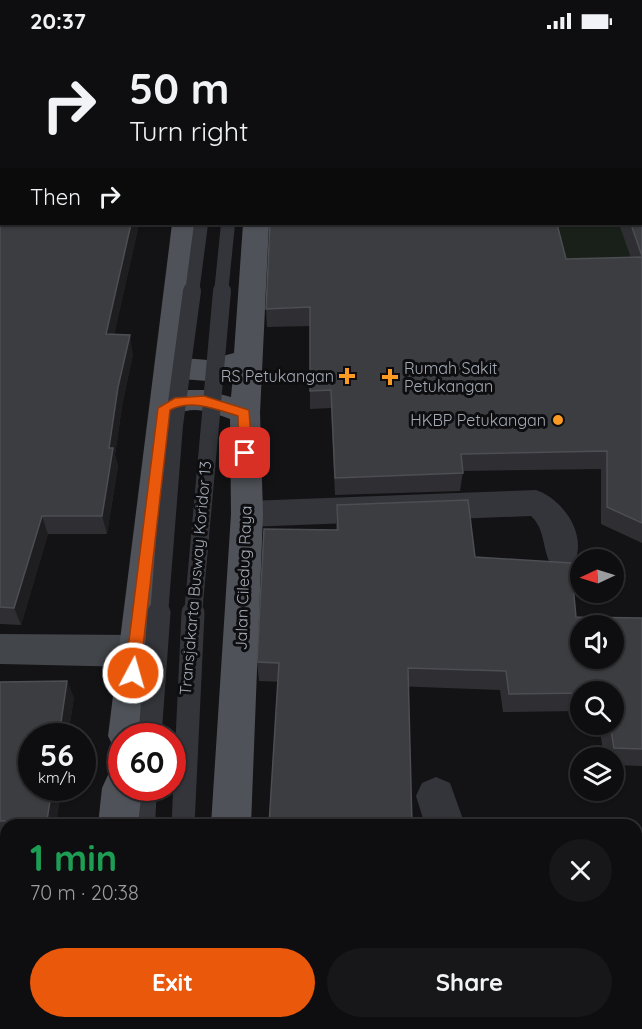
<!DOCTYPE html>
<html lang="en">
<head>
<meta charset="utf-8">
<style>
	:root { --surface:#0e0e10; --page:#171719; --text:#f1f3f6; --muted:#9b9c9f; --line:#2e2e30; --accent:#ea580c }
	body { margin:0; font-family:Quicksand,sans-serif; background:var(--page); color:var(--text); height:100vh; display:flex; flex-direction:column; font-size:22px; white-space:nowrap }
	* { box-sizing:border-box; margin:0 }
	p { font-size:20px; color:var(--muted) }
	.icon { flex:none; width:33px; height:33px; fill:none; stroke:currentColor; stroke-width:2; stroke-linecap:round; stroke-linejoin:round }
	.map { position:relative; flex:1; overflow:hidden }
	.sheet { position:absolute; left:0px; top:777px; width:642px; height:210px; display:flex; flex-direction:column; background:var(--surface); border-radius:18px 18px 0 0; box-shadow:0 2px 4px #0004,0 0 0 2px var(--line) }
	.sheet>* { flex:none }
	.banner { position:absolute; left:0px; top:0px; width:642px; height:183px; box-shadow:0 2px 4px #0004,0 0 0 2px var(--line); background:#0e0e10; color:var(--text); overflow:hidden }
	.needle { width:39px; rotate:266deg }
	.tools { position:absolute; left:570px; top:507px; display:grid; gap:12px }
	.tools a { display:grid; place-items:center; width:54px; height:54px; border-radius:50%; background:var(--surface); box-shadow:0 2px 4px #0004,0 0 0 2px var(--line); font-size:30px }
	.speed { position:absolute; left:18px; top:681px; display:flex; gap:12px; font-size:30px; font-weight:700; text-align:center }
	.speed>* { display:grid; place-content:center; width:78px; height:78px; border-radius:50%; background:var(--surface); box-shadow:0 2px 4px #0004,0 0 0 2px var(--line); line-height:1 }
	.speed small { font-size:15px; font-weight:400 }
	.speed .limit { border:9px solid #d22; background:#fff; color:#111 }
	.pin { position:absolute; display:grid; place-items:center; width:51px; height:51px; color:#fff; margin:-26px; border-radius:12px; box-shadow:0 3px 9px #0006 }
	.me { position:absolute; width:66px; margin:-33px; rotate:6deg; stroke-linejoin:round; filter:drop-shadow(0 0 4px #0008) }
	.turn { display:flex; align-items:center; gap:21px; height:126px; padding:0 30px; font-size:27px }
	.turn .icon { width:78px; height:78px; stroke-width:2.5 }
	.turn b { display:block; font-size:42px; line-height:51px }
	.then { display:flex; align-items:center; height:57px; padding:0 30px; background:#0003; gap:12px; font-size:22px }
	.round { display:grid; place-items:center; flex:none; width:63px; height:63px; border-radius:32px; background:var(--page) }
	.head { display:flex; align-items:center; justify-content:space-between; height:102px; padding:0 30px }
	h1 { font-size:36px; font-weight:700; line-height:45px; color:#1e9e55 }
	.cta { display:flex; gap:12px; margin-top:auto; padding:12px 30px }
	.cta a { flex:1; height:69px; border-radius:36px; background:var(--accent); color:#fff; font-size:24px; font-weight:700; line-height:69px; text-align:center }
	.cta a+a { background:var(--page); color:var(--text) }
	.status { display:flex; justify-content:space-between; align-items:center; height:42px; padding:0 30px; background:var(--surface); direction:ltr }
	.status svg { height:16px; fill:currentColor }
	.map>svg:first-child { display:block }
	.green { fill:#192019 }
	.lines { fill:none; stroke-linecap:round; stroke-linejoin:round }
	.lane { fill:#34353a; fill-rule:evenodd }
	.street { fill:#34353a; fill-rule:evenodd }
	.secondary { fill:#42454a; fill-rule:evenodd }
	.primary { fill:#4f5359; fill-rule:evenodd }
	.lane-bridge-far2 { stroke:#34353a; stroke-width:14 }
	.lane-bridge-far1 { stroke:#34353a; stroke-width:18 }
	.lane-bridge { stroke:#34353a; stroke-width:23 }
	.wall { fill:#2f2f33 }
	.shaded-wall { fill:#1e1e21 }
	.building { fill:#3b3d41; stroke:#4c4e53; stroke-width:1.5; fill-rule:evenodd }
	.route { fill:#ea580c; stroke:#983908; stroke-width:1.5 }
	.poi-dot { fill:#fd9a23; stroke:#0e0e10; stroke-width:2 }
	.labels { text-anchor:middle; stroke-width:6; stroke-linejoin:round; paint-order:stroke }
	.poi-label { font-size:16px; fill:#a4abb6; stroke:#0e0e10; text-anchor:end }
	.street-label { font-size:16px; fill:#a4abb6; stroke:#0e0e10 }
</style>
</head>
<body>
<div class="status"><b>20:37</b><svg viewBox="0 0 49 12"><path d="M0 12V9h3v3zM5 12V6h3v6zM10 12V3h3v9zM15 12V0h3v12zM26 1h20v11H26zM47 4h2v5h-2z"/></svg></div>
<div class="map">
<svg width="642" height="987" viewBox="0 0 642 987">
	<rect width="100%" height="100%" fill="#131315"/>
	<!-- green -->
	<polygon class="green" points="537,182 619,182 642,231 545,237"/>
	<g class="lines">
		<!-- lane -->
		<g class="lane">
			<rect x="247" y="0" width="12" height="2"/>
			<polygon points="134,746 157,746 155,783 131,783"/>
			<polygon points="114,981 140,981 139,987 113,987"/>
			<rect x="167" y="981" width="26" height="6"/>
		</g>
		<!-- street -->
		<g class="street">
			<polygon points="640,73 642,74 642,91 640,91"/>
			<path d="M536,448C563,457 588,493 574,521L562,525L550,521C542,504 545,487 531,474L247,485L236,481L231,472L236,463L247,459Z"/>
			<polygon points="436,735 450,741 465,783 425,783 416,754 422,741"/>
			<rect x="636" y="807" width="6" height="40"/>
		</g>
		<!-- secondary -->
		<polygon class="secondary" points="0,592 135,593 148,598 153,609 148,620 135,625 0,622"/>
		<!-- primary -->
		<g class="primary">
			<rect x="192" y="0" width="22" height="2"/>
			<rect x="254" y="0" width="22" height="2"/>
			<path d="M172,182H197L183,316L208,318L234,311L243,182H269L260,371L263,472L251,783H211L231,472L230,377C215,371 193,363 178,372L146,694H122V709L114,706L108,694ZM233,333L231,355L204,348H180L181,337L208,339Z"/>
			<polygon points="122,728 122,746 142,746 138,783 98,783 102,746 108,733"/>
			<polygon points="78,981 122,981 121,987 77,987"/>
			<rect x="200" y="981" width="44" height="6"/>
		</g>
		<!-- lane-bridge-far2 -->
		<g class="lane-bridge-far2">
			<polyline points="192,251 201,182"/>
			<polyline points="221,251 228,182"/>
		</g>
		<!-- lane-bridge-far1 -->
		<g class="lane-bridge-far1">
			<polyline points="159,573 174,383 192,249"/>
			<polyline points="193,573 222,249"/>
		</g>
		<!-- lane-bridge -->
		<g class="lane-bridge">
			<polyline points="150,694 159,571"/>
			<polyline points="183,783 193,571"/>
		</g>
	</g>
	<!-- wall -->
	<g class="wall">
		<polygon points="0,0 188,0 188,2 2,182 139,182 114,293 133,312 122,364 115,413 118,424 107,492 48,492 21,583 0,582"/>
		<polygon points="557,0 642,0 642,76 640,82 640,2 558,2"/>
		<polygon points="642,159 642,501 601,482 601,427 463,429 460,449 335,453 331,366 310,367 310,284 267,285 266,267 566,217 631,216 619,182 640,182"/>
		<polygon points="337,463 475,515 576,575 642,576 642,724 614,723 614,716 604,716 599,682 614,682 614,650 580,650 580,669 503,670 500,648 259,639 257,620 336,488"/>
		<polygon points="0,640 74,655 68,694 32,694 61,746 56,783 6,783 6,792 2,792 0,803"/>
	</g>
	<!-- shaded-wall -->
	<g class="shaded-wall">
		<polygon points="131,182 139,182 110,311 106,292"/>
		<polygon points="130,293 133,312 122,364 115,413 118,424 107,492 102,474 109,406 118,345"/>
		<polygon points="42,474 48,492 21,583 14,566"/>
		<polygon points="67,639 74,655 68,694 59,694"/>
		<polygon points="52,746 61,746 56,783 50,783 47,778"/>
		<polygon points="0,789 2,792 0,803"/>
	</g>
	<!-- building -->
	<g class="building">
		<polygon points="0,0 185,0 185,2 2,2 2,182 131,182 106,292 130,293 118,345 109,406 113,406 102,474 42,474 14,566 0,565"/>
		<polygon points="323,0 507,0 508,2 323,2"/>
		<polygon points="566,0 642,0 642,73 640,73 640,2 567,2"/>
		<polygon points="640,159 642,159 642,214 631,182 640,182"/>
		<polygon points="270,182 557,182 566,217 642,215 642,481 607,465 607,409 461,412 463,431 335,436 331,348 310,349 310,265 266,267"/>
		<path d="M468,458L475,515L571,521L576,575L642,576V707L614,706L610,682H614V650H580V651L509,652L506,629L408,626L412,783H269L279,621L257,620L264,487L338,488L337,463ZM580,584H614V616H580Z"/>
		<polygon points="67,639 59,694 32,694 32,746 52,746 47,778 0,779 0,640"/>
		<polygon points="636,858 637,860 642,860 642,987 235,987 235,981 636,981"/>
	</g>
	<!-- route -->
	<path class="route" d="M204,354L249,368L252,411L245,416L239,411L238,374C216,367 192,357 170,368L140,631L133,637L125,631L158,366L175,356Z"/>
	<!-- markers -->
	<g class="poi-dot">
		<path d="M344 325h6v6h6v6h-6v6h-6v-6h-6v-6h6z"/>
		<path d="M387 326h6v6h6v6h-6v6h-6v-6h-6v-6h6z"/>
		<circle cx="558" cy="378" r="6"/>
	</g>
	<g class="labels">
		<!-- poi labels -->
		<g class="poi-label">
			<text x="404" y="332" text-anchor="start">Rumah Sakit<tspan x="404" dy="18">Petukangan</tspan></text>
			<text x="334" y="340">RS Petukangan</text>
			<text x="546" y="384">HKBP Petukangan</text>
		</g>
		<!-- street labels -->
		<g class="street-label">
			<text transform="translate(195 536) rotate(-85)" y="6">Transjakarta Busway Koridor 13</text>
			<text transform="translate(243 536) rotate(-88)" y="6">Jalan Ciledug Raya</text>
		</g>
	</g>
</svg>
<div class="tools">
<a><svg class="needle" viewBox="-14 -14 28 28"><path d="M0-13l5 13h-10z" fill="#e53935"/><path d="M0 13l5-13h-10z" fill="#9b9c9f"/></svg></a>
<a><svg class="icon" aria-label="sound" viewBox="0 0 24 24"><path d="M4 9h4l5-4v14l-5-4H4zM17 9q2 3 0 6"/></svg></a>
<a><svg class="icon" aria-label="search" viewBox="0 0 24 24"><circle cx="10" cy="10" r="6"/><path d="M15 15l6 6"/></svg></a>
<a><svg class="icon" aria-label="layers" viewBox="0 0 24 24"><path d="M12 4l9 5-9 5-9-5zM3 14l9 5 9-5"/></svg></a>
</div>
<div class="speed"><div>56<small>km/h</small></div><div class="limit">60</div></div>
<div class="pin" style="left:245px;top:411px;background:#d93025"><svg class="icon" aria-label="arrive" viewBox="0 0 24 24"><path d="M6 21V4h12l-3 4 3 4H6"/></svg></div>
<svg class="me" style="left:133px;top:631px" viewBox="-20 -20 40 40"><circle r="17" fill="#ea580c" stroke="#fff" stroke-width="3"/><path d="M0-11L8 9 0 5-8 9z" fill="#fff"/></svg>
<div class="banner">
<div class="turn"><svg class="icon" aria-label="right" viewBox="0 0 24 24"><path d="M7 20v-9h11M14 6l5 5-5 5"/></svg><div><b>50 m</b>Turn right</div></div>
<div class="then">Then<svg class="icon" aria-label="right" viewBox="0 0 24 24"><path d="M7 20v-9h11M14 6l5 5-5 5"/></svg></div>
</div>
<section class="sheet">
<div class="head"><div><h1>1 min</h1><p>70 m · 20:38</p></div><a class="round"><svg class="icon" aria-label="close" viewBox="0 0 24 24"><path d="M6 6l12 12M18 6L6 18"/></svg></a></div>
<div class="cta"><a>Exit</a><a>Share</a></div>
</section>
</div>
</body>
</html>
